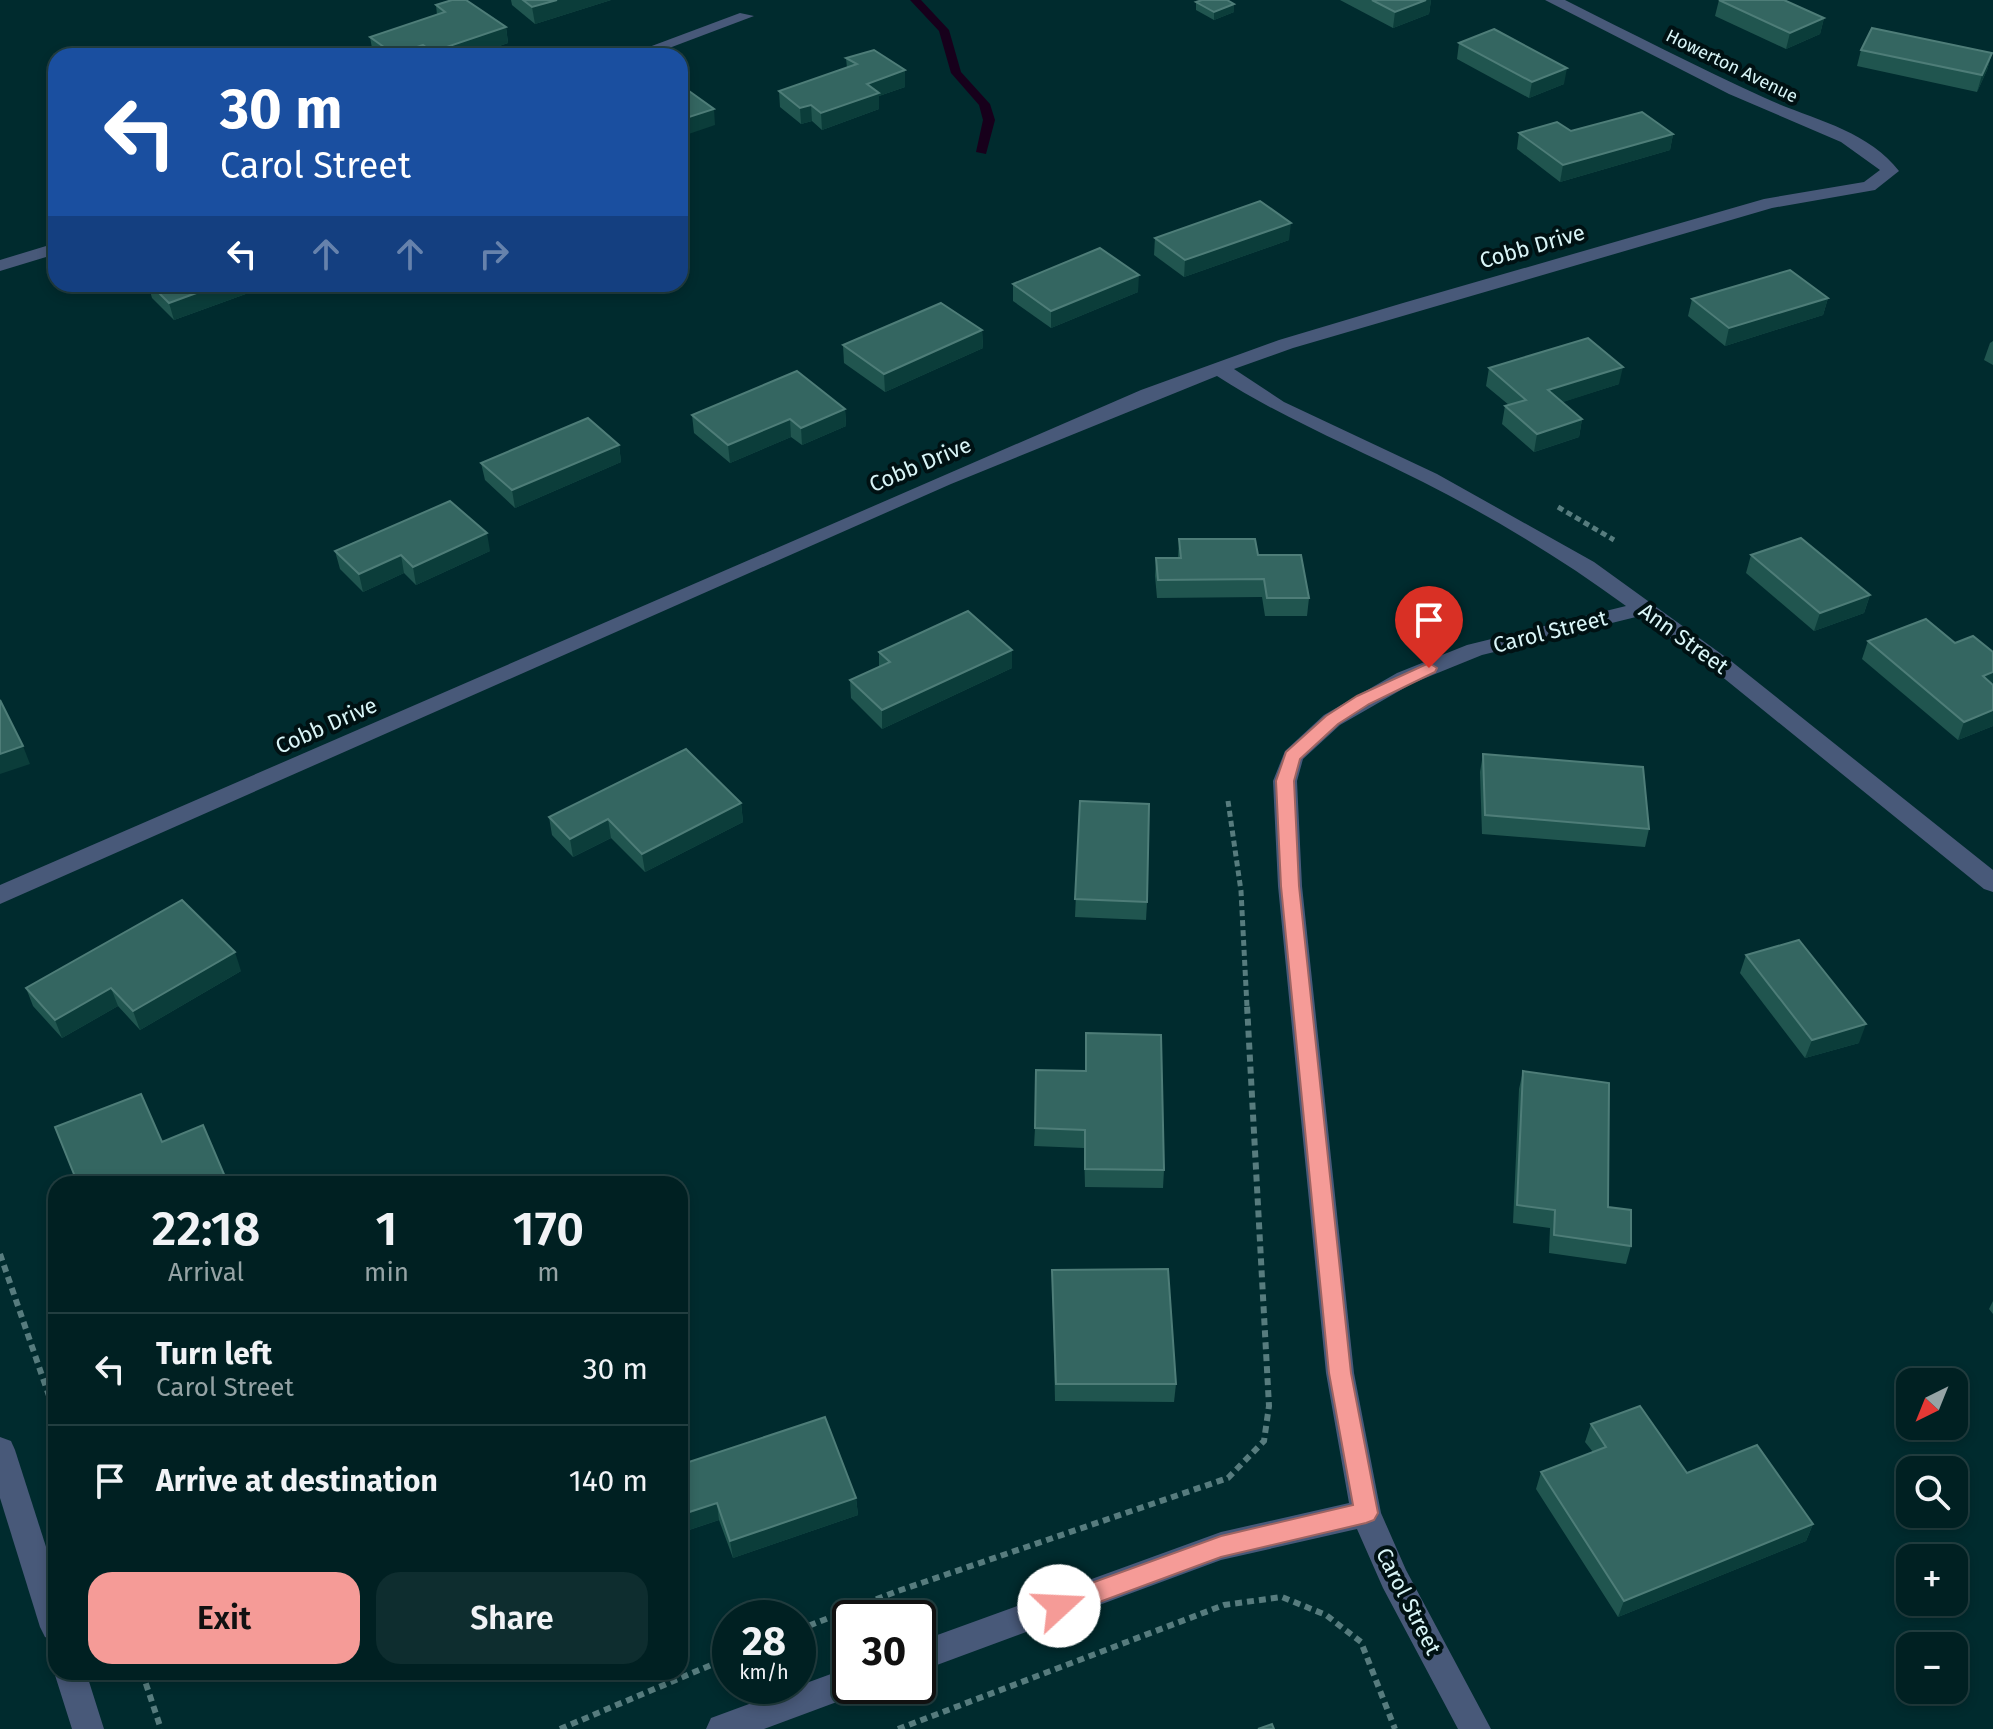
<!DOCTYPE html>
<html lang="en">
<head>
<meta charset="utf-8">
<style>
	:root { --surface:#002022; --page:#0e2d2f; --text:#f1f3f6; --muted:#95a3a5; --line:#223e40; --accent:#f59b97 }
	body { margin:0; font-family:"Fira Sans",sans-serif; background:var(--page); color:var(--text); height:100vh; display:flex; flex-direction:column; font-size:30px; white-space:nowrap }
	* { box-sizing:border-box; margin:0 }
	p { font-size:26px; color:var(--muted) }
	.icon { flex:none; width:44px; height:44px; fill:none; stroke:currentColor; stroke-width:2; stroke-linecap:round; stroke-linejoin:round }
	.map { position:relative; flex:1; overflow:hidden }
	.details { position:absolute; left:48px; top:1176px; width:640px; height:504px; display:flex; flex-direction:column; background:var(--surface); border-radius:24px; box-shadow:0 4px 12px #0003,0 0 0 2px var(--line) }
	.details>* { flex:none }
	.top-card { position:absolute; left:48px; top:48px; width:640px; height:244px; border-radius:24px; box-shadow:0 4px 12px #0003,0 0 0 2px var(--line); background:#1a4fa0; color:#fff; overflow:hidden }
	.needle { width:52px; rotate:223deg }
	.controls { position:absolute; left:1896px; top:1368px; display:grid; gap:16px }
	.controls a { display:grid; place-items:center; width:72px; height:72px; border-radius:16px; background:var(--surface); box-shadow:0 4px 12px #0003,0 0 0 2px var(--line); font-size:40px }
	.speed { position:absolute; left:712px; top:1600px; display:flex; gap:16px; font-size:40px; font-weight:700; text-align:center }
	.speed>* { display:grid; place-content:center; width:104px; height:104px; border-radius:50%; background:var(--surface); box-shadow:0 4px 12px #0003,0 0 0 2px var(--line); line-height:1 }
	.speed small { font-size:20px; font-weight:400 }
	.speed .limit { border:4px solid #111; border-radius:12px; background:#fff; color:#111 }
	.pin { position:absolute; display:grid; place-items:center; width:68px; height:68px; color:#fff; margin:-82px -34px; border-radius:50% 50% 50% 0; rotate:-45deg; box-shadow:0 0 8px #0007 }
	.pin .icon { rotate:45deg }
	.me { position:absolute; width:88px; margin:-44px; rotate:70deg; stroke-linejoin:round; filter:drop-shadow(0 0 6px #0008) }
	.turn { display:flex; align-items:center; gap:28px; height:168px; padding:0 40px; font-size:36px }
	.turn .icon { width:104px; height:104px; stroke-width:2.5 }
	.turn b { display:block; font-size:56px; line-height:68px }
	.lanes { display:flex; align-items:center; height:76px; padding:0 40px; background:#0003; justify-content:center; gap:40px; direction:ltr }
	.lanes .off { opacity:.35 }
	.eta { display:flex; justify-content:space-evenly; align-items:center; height:136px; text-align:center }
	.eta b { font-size:48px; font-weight:600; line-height:56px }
	.button { display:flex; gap:16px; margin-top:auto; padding:16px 40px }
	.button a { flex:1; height:92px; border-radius:24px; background:var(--accent); color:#111; font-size:32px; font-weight:600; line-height:92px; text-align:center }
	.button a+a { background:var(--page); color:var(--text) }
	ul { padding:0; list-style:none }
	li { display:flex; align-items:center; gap:24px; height:112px; padding:0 40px; border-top:2px solid var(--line) }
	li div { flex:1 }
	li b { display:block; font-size:30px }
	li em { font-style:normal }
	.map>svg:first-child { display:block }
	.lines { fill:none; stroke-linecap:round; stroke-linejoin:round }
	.stream { fill:#17001b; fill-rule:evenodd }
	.path-far1 { stroke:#577c7e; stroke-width:5; stroke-dasharray:6 4; stroke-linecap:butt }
	.path { stroke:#577c7e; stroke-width:6; stroke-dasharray:7 5; stroke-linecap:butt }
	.minor { fill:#485979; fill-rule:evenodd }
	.wall { fill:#20554f }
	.shaded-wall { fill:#0b3d3a }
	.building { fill:#346661; stroke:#4e7d78; stroke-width:2 }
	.route { fill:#f59b97; stroke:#9f6562; stroke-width:2 }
	.labels { text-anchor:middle; stroke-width:8; stroke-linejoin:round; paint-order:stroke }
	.far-street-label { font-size:18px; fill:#d9f5f7; stroke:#001113 }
	.street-label { font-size:22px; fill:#d9f5f7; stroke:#001113 }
</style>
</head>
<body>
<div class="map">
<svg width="1993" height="1729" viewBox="0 0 1993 1729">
	<rect width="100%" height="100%" fill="#002b2e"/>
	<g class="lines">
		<!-- stream -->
		<polygon class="stream" points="910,0 921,0 949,30 961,72 990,104 995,120 986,154 976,152 983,120 979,105 951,73 939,31"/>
		<!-- path-far1 -->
		<g class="path-far1">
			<polyline points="1558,507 1614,540"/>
			<polyline points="1228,801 1241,891 1247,1007"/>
		</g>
		<!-- path -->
		<g class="path">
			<polyline points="0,1254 56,1416"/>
			<polyline points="798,1630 895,1592 1228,1478 1264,1441 1269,1406 1247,1005"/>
			<polyline points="142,1672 161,1729"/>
			<polyline points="560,1729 730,1657"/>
			<polyline points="898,1729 1224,1605 1282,1597 1326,1615 1361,1642 1395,1729"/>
		</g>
		<!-- minor -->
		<g class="minor">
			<path d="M1545,0H1565C1631,33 1697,67 1765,98C1810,119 1867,129 1899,171L1875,190L1772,208L1293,348L1234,369L1284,402L1437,474L1594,562L1731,661L1993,870V892L1984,889L1715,671L1640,616L1482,655L1413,683L1340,725L1303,759L1297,781L1302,886L1354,1373L1381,1513L1406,1570L1491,1729H1458L1383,1588L1357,1529L1221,1560L918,1672V1642L1221,1532L1349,1503L1326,1373L1278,886L1273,781L1285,751L1324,715L1397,673L1467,645L1626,606C1562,559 1494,518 1423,482C1353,447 1282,418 1217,376L951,484L0,904V885L1141,390L1279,340L1403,303L1764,199L1864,182L1880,170L1841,142L1729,94Z"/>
			<polygon points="740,13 754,16 648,56 625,56"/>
			<polygon points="56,243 56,254 0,271 0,260"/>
			<polygon points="0,1437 11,1441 15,1450 56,1578 56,1642 45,1637 40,1627 0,1498"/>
			<polygon points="850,1667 850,1686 864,1686 861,1693 764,1729 706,1729 711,1718"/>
			<polygon points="56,1668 56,1672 86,1672 104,1729 72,1729 54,1672"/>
		</g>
	</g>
	<!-- wall -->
	<g class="wall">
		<polygon points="511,0 611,0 535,24 512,5"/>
		<polygon points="1340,0 1431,0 1429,14 1393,28"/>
		<polygon points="1719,0 1824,18 1820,34 1786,49 1715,16"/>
		<polygon points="1196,2 1234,12 1214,20 1196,10"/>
		<polygon points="436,5 506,27 508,43 470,56 377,56 373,54 370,37 437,15"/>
		<polygon points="1459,43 1564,84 1529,98 1457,59"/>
		<polygon points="1861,50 1992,53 1987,70 1977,92 1857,66"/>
		<polygon points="846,58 905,70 905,87 879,96 879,109 822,130 812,121 801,124 780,107 779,91 847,68"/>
		<polygon points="1571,131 1673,134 1670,150 1560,182 1517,149 1519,133"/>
		<polygon points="1155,238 1289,240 1184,277 1154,255"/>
		<polygon points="148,284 273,284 174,320 152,298"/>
		<polygon points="1013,284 1138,292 1051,328 1013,301"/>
		<polygon points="1828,298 1823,315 1725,346 1688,316 1692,299"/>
		<polygon points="982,330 983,348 885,392 844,363 843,345"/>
		<polygon points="1993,341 1993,365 1984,360 1990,343"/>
		<polygon points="1489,368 1619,384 1562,402 1582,419 1579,437 1534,452 1502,424 1505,406 1509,405 1486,386"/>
		<polygon points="845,409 846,426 802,445 791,437 730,463 694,433 692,415"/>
		<polygon points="619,445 621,462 515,508 485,480 481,463"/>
		<polygon points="1179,539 1258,555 1309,598 1307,616 1265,616 1262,597 1157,598 1155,576 1156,558 1178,558"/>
		<polygon points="335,551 490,551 416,585 404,573 363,592 340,569"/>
		<polygon points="1751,555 1870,595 1864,613 1814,631 1746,573"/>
		<polygon points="1868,641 1955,643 1993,652 1993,726 1958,740 1862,659"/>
		<polygon points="879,652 1012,668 882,729 851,698 850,680 879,667"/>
		<polygon points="1483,754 1649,829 1645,847 1482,834 1480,772"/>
		<polygon points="1080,801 1147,902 1146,920 1075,917"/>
		<polygon points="741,803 743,822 645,872 611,838 573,857 552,835 549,817"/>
		<polygon points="1746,955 1859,1043 1805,1058 1740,973"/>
		<polygon points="241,971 140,1030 118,1006 62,1038 33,1006 26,988"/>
		<polygon points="1086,1033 1164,1170 1163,1188 1085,1187 1084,1148 1034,1146 1035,1128 1085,1071"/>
		<polygon points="1523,1071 1631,1246 1626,1264 1549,1253 1550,1228 1513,1223 1519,1089"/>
		<polygon points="1052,1270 1176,1384 1174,1402 1055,1401"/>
		<polygon points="1993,1301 1993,1314 1989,1309"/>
		<polygon points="1591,1424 1687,1473 1813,1524 1806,1541 1618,1617 1536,1489 1541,1472 1593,1452 1585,1442"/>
		<polygon points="680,1437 689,1462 856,1498 858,1515 733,1558 719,1520 680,1533"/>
	</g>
	<!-- shaded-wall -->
	<g class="shaded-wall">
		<polygon points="557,0 611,0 535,24 532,7"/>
		<polygon points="1426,0 1431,0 1429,14 1393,28 1395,12"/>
		<polygon points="1234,4 1234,12 1214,20 1214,12"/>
		<polygon points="1824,18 1820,34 1786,49 1790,33"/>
		<polygon points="506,27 508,43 470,56 433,56 432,52"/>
		<polygon points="423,45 425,56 395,56 395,55"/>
		<polygon points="1992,53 1987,70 1977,92 1982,75"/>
		<polygon points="1567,68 1564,84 1529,98 1532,82"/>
		<polygon points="905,70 905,87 879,96 879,109 822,130 821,113 867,84"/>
		<polygon points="811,105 812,121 801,124 800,108"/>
		<polygon points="714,109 715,125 680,137 680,120"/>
		<polygon points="1673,134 1670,150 1560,182 1563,165"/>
		<polygon points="1291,223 1289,240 1184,277 1185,260"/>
		<polygon points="1139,275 1138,292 1051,328 1051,311"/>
		<polygon points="221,284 273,284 174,320 169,303"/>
		<polygon points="1828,298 1823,315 1725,346 1729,328"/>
		<polygon points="982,330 983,348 885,392 884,374"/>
		<polygon points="1623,367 1619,384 1545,408 1548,390"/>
		<polygon points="845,409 846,426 802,445 801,428"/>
		<polygon points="790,419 791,437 730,463 728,445"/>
		<polygon points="1582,419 1579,437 1534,452 1537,434"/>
		<polygon points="619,445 621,462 515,508 512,490"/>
		<polygon points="487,533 490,551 416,585 413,567"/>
		<polygon points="401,555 404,573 363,592 359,574"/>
		<polygon points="1870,595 1864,613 1814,631 1820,613"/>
		<polygon points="1012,650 1012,668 882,729 882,710"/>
		<polygon points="1993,672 1993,688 1983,676"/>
		<polygon points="1993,710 1993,726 1958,740 1964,722"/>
		<polygon points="23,746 30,764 0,774 0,754"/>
		<polygon points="741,803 743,822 645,872 642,854"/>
		<polygon points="608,819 611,838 573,857 570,839"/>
		<polygon points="235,952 241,971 140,1030 133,1011"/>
		<polygon points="111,988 118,1006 62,1038 55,1020"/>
		<polygon points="1866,1024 1859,1043 1805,1058 1812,1040"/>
		<polygon points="226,1179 228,1184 213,1184"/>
		<polygon points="856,1498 858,1515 733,1558 730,1541"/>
		<polygon points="717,1503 719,1520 680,1533 680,1515"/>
		<polygon points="1813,1524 1806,1541 1618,1617 1624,1601"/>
		<polygon points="262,1672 275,1672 264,1678"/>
	</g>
	<!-- building -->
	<g class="building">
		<polygon points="452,0 466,0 506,27 432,52 423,45 395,55 370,37 445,12 436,5"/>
		<polygon points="523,0 557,0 532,7"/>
		<polygon points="1202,0 1227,0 1234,4 1214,12 1196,2"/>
		<polygon points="1372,0 1426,0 1395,12"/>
		<polygon points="1719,0 1784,0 1824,18 1790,33"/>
		<polygon points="1872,28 1992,53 1982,75 1861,50"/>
		<polygon points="1494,29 1567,68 1532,82 1459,43"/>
		<polygon points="331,48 340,56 307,56"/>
		<polygon points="874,50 905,70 867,84 879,93 821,113 811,105 800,108 779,91 857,64 846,58"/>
		<polygon points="689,91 714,109 680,120 680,94"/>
		<polygon points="1642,112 1673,134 1563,165 1519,133 1557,122 1571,131"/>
		<polygon points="1260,201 1291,223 1185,260 1155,238"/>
		<polygon points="1100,248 1139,275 1051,311 1013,284"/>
		<polygon points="1790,270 1828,298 1729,328 1692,299"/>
		<polygon points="150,284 221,284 169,303"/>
		<polygon points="941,303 982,330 884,374 843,345"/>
		<polygon points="1588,338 1623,367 1548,390 1582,419 1537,434 1505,406 1526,400 1489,368"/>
		<polygon points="797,371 845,409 801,428 790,419 728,445 692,415"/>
		<polygon points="588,418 619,445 512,490 481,463"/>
		<polygon points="450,501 487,533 413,567 401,555 359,574 335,551"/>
		<polygon points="1801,538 1870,595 1820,613 1751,555"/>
		<polygon points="1179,539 1255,539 1258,555 1301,555 1309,598 1267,598 1264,579 1158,580 1156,558 1181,558"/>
		<polygon points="968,611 1012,650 882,710 850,680 890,662 879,652"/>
		<polygon points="1926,619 1955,643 1973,636 1993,652 1993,672 1983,676 1993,685 1993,710 1964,722 1868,641"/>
		<polygon points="0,700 23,746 0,754"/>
		<polygon points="686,749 741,803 642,854 608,819 570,839 549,817"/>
		<polygon points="1483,754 1643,767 1649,829 1485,815"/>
		<polygon points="1080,801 1149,804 1147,902 1075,899"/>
		<polygon points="182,900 235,952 133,1011 111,988 55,1020 26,988"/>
		<polygon points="1799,940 1866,1024 1812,1040 1746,955"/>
		<polygon points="1086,1033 1161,1035 1164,1170 1085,1169 1085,1130 1035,1128 1036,1070 1086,1071"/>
		<polygon points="1523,1071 1609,1083 1608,1207 1631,1210 1631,1246 1554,1235 1555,1210 1517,1205"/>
		<polygon points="141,1094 162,1142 203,1125 226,1179 213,1184 78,1184 55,1127"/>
		<polygon points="1168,1269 1176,1384 1056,1384 1052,1270"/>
		<polygon points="1640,1406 1687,1473 1757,1445 1813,1524 1624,1601 1541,1472 1606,1447 1591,1424"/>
		<polygon points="825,1417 856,1498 730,1541 717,1503 680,1515 680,1437 689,1462"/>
		<polygon points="1272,1724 1274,1729 1258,1729"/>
	</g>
	<!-- route -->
	<polygon class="route" points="1429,663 1437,668 1435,672 1369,704 1338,724 1300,759 1294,781 1299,886 1351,1373 1378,1513 1374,1520 1366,1523 1221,1557 1059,1617 1050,1614 1047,1606 1050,1598 1221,1536 1353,1505 1329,1373 1281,886 1276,781 1286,752 1326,716 1357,696"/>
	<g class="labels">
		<!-- far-street labels -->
		<g class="far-street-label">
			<text transform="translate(1732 66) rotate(26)" y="6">Howerton Avenue</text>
		</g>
		<!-- street labels -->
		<g class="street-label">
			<text transform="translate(1532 246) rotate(-16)" y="8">Cobb Drive</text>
			<text transform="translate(920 464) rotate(-23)" y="8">Cobb Drive</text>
			<text transform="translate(1550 631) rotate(-14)" y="8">Carol Street</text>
			<text transform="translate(1684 638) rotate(36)" y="8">Ann Street</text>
			<text transform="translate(326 725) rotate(-24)" y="8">Cobb Drive</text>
			<text transform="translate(1409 1601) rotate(63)" y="8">Carol Street</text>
		</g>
	</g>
</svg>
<div class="controls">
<a><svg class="needle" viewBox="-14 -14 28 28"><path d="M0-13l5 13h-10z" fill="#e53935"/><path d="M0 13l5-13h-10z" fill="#95a3a5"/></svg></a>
<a><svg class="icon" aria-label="search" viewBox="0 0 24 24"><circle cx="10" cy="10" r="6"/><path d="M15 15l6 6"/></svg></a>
<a>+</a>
<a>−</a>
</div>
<div class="speed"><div>28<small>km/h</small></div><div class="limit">30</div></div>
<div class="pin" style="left:1429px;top:668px;background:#d93025"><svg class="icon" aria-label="arrive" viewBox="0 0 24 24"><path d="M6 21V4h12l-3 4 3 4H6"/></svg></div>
<svg class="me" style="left:1059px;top:1606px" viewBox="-20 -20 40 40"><circle r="19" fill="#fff"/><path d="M0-13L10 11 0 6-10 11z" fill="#f59b97"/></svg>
<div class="top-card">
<div class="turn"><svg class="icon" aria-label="left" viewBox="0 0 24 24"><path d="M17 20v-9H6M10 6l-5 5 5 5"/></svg><div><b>30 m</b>Carol Street</div></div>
<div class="lanes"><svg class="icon" aria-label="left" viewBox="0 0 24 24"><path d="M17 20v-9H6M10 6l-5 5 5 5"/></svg><svg class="icon off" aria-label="ahead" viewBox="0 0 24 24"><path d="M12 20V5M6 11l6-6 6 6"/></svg><svg class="icon off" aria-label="ahead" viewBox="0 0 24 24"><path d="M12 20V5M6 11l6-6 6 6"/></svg><svg class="icon off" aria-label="right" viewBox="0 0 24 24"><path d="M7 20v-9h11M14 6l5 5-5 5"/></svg></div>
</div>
<section class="details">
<div class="eta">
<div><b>22:18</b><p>Arrival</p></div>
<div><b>1</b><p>min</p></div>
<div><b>170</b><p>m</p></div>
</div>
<ul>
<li><svg class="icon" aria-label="left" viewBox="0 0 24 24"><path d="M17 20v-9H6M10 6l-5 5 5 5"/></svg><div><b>Turn left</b><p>Carol Street</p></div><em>30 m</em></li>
<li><svg class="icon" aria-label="arrive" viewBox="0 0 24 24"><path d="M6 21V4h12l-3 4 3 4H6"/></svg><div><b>Arrive at destination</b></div><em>140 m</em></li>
</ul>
<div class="button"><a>Exit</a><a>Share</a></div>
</section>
</div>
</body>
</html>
